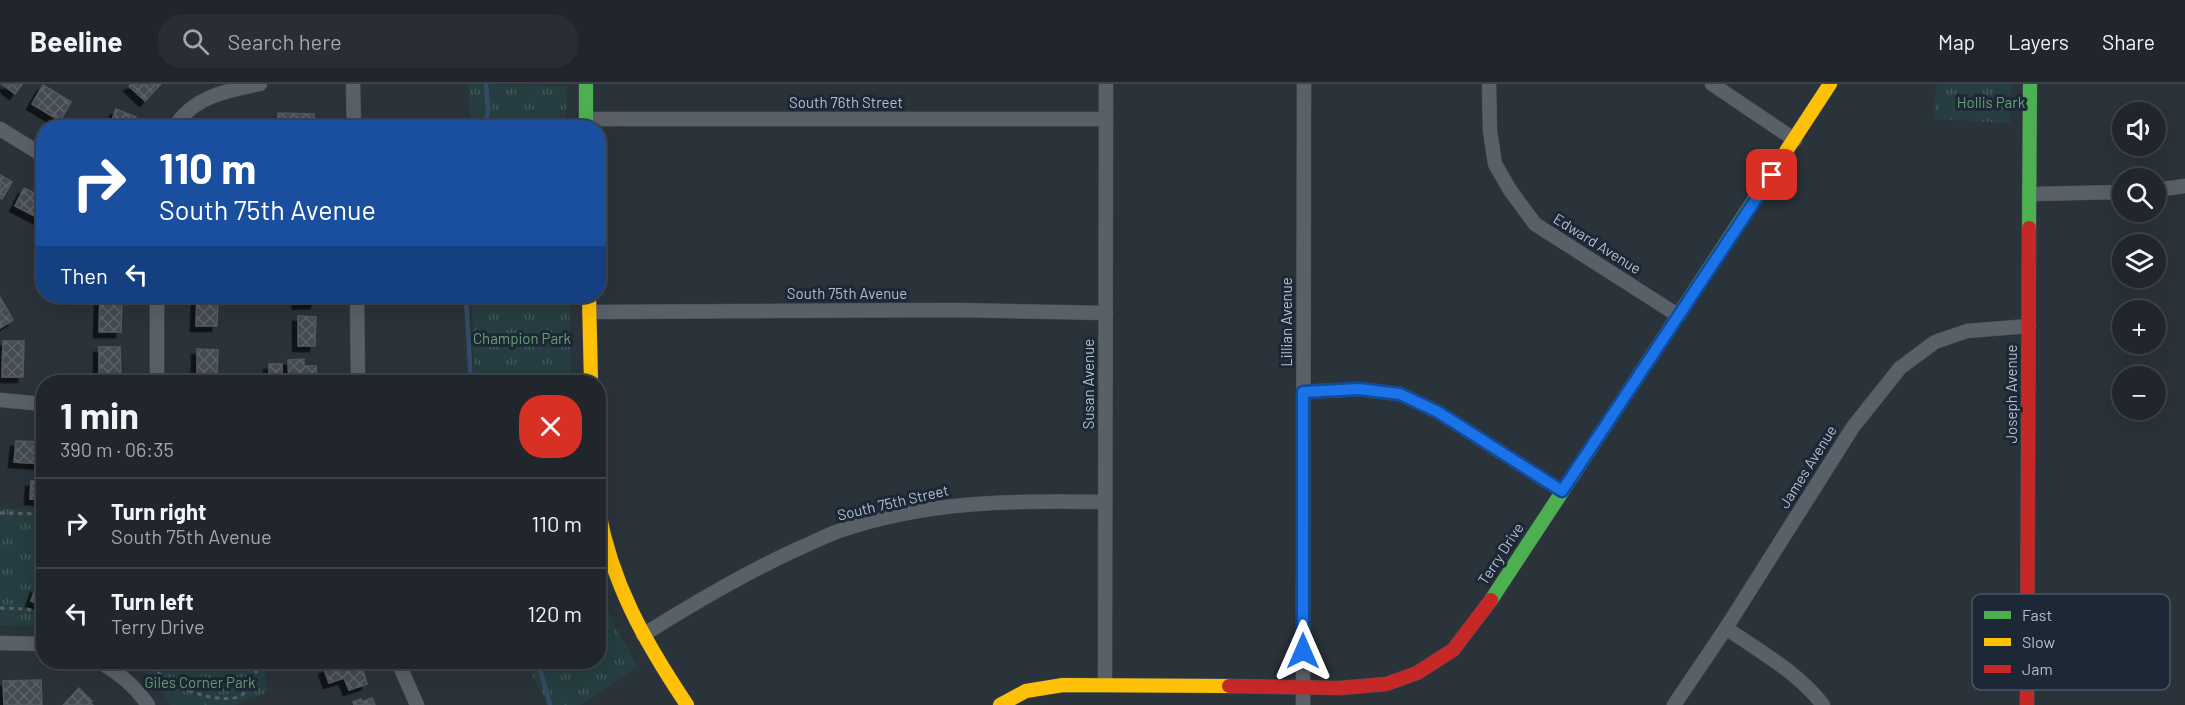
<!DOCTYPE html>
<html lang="en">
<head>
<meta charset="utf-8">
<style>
	:root { --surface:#20262c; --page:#282e34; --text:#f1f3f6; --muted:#a2a5a9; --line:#3d4348 }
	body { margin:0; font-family:Barlow,sans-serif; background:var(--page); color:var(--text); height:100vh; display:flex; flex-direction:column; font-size:22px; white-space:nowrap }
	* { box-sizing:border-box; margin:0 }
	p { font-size:20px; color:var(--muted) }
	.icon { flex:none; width:33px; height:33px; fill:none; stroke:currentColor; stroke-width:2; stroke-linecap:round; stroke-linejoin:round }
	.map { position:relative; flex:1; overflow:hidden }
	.sheet { position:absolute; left:36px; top:291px; width:570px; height:294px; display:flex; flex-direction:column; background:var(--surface); border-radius:24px; box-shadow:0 6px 24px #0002,0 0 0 2px var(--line) }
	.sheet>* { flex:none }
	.top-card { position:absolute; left:36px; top:36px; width:570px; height:183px; border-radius:24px; box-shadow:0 6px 24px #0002,0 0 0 2px var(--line); background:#1a4fa0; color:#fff; overflow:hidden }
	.buttons { position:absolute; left:2112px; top:18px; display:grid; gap:12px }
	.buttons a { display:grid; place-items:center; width:54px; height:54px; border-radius:50%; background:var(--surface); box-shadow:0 6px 24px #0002,0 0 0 2px var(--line); font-size:30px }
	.pin { position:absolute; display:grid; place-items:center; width:51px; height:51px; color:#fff; margin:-26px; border-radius:12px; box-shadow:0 3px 9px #0006 }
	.me { position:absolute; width:66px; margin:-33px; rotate:0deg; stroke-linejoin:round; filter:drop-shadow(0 0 4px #0008) }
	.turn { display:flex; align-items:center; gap:21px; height:126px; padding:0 24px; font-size:27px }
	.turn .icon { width:78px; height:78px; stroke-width:2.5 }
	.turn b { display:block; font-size:42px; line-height:51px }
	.then { display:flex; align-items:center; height:57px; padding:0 24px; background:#0003; gap:12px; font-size:22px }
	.round { display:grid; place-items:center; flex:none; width:63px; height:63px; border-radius:24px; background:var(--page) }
	.summary { display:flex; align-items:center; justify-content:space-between; height:102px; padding:0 24px }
	h1 { font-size:36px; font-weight:700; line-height:45px }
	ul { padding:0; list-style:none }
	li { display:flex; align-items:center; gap:18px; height:90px; padding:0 24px; border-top:2px solid var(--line) }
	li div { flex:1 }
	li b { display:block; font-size:22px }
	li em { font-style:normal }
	header { display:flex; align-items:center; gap:36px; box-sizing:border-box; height:84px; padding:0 30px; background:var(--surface); border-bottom:2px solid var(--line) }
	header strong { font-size:28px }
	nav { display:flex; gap:33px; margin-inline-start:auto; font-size:21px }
	.search { width:420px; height:54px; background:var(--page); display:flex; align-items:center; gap:15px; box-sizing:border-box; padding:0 21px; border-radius:24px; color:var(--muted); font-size:22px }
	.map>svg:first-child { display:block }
	.park { fill:url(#park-tufts) }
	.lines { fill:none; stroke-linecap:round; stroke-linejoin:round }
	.stream { stroke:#354b65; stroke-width:4.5 }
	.building { fill:url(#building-cross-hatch); stroke:#525961; stroke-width:1.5; filter:url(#shadow) }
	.street-casing { stroke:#484e54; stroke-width:15 }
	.fast-casing { stroke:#484e54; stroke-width:15 }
	.slow-casing { stroke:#484e54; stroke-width:15 }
	.jam-casing { stroke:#484e54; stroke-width:15 }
	.path { stroke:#585f65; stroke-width:3; stroke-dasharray:4.5 4.5; stroke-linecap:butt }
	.street { stroke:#5a6068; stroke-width:14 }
	.fast { stroke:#4caf50; stroke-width:14 }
	.slow { stroke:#ffc107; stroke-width:14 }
	.jam { stroke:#c62828; stroke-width:14 }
	.route-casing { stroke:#114b97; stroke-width:15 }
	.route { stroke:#1a73e8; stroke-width:10 }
	.labels { text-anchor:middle; stroke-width:6; stroke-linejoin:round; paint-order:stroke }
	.street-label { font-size:15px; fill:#b4becb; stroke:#1c2836 }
	.park-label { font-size:15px; fill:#699e73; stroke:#1c2836 }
	.key { fill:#1c2836; stroke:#4a5563; stroke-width:1.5 }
	.key-label { font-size:16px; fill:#b4becb }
</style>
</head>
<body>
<header>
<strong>Beeline</strong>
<div class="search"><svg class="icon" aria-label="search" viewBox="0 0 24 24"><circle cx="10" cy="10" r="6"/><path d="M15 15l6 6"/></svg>Search here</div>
<nav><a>Map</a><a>Layers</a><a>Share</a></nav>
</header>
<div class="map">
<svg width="2185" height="621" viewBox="0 0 2185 621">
	<defs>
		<pattern id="park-tufts" width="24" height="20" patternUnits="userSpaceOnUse" patternTransform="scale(1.5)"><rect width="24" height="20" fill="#263e41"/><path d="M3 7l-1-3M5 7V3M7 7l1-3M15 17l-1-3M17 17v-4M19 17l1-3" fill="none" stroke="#43585b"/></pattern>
		<pattern id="building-cross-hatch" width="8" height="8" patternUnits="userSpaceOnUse" patternTransform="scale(1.5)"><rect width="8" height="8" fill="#444b52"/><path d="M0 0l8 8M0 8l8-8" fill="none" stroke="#5d636a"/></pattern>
		<filter id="shadow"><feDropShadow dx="-5.5" dy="5.5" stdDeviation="0" flood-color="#0009"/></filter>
	</defs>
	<rect width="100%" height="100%" fill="#2a323a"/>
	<!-- park -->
	<g class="park">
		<polygon points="469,0 566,2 566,43 469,43"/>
		<polygon points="1937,0 2011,0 2010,39 1933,35"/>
		<polygon points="472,212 569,212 571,298 474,298"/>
		<polygon points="0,425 43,425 43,542 0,541"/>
		<polygon points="599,504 614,540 638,583 580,621 548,621 525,578 598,578"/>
		<polygon points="134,578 266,578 266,609 235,621 171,621 158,601"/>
	</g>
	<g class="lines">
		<!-- stream -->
		<g class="stream">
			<polyline points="484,44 488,27 486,0"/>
			<polyline points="466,212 471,298"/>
			<polyline points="538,578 550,621"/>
		</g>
	</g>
	<!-- building -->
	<g class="building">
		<polygon points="2,0 22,0 15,10"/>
		<polygon points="131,0 161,0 145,17 129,2"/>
		<polygon points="43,1 71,18 60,37 32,20"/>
		<polygon points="116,25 136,33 132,44 109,44"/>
		<polygon points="278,29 314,30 314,44 277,44"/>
		<polygon points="0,91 12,98 2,115 0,114"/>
		<polygon points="24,104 44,114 44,137 15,122"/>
		<polygon points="197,212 218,212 217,242 196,242"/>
		<polygon points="297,212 316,212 316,219 298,220"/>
		<polygon points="0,213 13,236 0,244"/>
		<polygon points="100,213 122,214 121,248 99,248"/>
		<polygon points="298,232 316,233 315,262 298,262"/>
		<polygon points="3,257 24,257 23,293 2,293"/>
		<polygon points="99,263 120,263 121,294 99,295"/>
		<polygon points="197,265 218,266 217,296 197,296"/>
		<polygon points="304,275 304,282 316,282 317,298 289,298 288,276"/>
		<rect x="269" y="280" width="13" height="17"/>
		<polygon points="16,357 44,358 44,380 14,378"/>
		<polygon points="31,397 44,397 44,416 30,415"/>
		<polygon points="36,503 44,505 44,521 31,517"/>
		<polygon points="339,578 361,578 367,600 349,606 344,594 329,599 324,585 340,579"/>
		<polygon points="41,596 42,621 4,621 3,597"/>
		<polygon points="79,604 92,617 90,618 93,621 63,621"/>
		<polygon points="372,614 375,621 354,621 353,618 361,615 362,618"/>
	</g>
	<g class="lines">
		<defs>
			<g id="street">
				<polyline points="353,0 354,44"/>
				<polyline points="1489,0 1490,47 1495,80 1510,106 1535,140 1679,232"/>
				<polyline points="1712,0 1795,56"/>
				<polyline points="586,35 1106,35"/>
				<path d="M174,44C192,13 228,6 260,0"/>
				<polyline points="0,45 44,72"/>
				<polyline points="2156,106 2185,102"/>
				<polyline points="2030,110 2122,108"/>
				<polyline points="157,212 157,298"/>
				<polyline points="357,212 358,298"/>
				<polyline points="589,228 954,226 1106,229"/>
				<polyline points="1303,308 1359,305 1400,310 1438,328 1562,407"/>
				<polyline points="0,316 44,320"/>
				<path d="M1726,544C1759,567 1799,589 1823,621"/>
				<path d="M643,551C694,519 746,488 802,463C814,458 827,451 839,447C925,417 1015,416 1104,418"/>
				<polyline points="0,559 44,560"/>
				<path d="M100,578C119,589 136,603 148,621"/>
				<polyline points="398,578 417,621"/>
				<polyline points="1105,600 1106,0"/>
				<polyline points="1303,621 1304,0"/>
				<polyline points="1674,621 1726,544 1853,343 1900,284 1935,258 1967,247 2029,242"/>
			</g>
			<g id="fast">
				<polyline points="586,0 586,44"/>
				<polyline points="2029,144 2030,0"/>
				<polyline points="1491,516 1758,110"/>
			</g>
			<g id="slow">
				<polyline points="1758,110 1830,0"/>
				<polyline points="589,212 591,298"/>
				<path d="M598,423C611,499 645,558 687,621"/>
				<polyline points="1000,621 1026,607 1063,601 1229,602"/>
			</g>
			<g id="jam">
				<polyline points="1229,602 1340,604 1386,600 1417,589 1453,566 1491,516"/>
				<polyline points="2027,621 2029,144"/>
			</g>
		</defs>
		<!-- street casing -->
		<use href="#street" class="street-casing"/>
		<!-- fast casing -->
		<use href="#fast" class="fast-casing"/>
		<!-- slow casing -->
		<use href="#slow" class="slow-casing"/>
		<!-- jam casing -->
		<use href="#jam" class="jam-casing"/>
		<!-- path -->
		<g class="path">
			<polyline points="0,429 44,430"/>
			<polyline points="0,524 27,525 44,530"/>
			<path d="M143,578C168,597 205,621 239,613C252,605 257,592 257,578"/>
		</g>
		<!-- street -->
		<use href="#street" class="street"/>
		<!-- fast -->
		<use href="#fast" class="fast"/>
		<!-- slow -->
		<use href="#slow" class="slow"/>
		<!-- jam -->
		<use href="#jam" class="jam"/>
	</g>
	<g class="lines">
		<defs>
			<polyline id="route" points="1303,567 1303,308 1359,305 1400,310 1438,328 1562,407 1772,91"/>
		</defs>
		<!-- route casing -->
		<use href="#route" class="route-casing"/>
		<!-- route -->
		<use href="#route" class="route"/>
	</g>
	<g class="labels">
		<!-- street labels -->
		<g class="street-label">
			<text x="846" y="24">South 76th Street</text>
			<text transform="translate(1597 160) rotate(32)" y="5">Edward Avenue</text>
			<text x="847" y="215">South 75th Avenue</text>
			<text transform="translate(1287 238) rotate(-90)" y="5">Lillian Avenue</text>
			<text transform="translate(1089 300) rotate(-90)" y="5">Susan Avenue</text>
			<text transform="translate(2012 310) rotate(-90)" y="5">Joseph Avenue</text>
			<text transform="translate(1808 383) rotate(-58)" y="5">James Avenue</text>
			<text transform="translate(893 419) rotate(-13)" y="5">South 75th Street</text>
			<text transform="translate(1501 470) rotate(-57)" y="5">Terry Drive</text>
		</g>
		<!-- park labels -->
		<g class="park-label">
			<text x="1991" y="24">Hollis Park</text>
			<text x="522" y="260">Champion Park</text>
			<text x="200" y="604">Giles Corner Park</text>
		</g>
	</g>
	<!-- legend -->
	<rect x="1972" y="510" width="198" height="96" rx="9" class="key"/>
	<rect x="1984" y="527" width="27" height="8" fill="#4caf50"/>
	<rect x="1984" y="554" width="27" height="8" fill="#ffc107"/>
	<rect x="1984" y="581" width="27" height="8" fill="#c62828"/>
	<g class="key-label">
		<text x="2022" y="537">Fast</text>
		<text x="2022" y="564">Slow</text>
		<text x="2022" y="591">Jam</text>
	</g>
</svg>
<div class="buttons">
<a><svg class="icon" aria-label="sound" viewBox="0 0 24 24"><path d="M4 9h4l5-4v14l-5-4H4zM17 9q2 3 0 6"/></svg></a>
<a><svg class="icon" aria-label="search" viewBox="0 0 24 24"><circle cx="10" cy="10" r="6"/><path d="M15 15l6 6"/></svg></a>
<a><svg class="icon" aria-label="layers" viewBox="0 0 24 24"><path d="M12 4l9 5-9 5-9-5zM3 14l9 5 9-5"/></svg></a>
<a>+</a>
<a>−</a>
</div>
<div class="pin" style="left:1772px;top:91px;background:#d93025"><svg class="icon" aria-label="arrive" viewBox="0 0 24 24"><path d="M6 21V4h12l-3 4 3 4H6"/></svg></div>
<svg class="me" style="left:1303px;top:567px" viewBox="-20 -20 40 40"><path d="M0-17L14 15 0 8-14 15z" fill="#1a73e8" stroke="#fff" stroke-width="4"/></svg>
<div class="top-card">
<div class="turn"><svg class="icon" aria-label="right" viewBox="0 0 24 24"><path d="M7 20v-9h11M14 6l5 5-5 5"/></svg><div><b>110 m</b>South 75th Avenue</div></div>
<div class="then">Then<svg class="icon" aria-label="left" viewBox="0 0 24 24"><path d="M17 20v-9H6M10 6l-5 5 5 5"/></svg></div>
</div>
<section class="sheet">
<div class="summary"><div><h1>1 min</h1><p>390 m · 06:35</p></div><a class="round" style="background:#d93025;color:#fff"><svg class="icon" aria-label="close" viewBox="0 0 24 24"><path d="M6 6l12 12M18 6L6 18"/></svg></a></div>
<ul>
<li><svg class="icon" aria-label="right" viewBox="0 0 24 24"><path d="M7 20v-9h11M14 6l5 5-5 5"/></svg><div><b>Turn right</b><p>South 75th Avenue</p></div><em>110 m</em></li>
<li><svg class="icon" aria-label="left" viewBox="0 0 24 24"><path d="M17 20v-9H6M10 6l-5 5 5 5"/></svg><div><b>Turn left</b><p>Terry Drive</p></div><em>120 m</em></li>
</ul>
</section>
</div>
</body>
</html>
